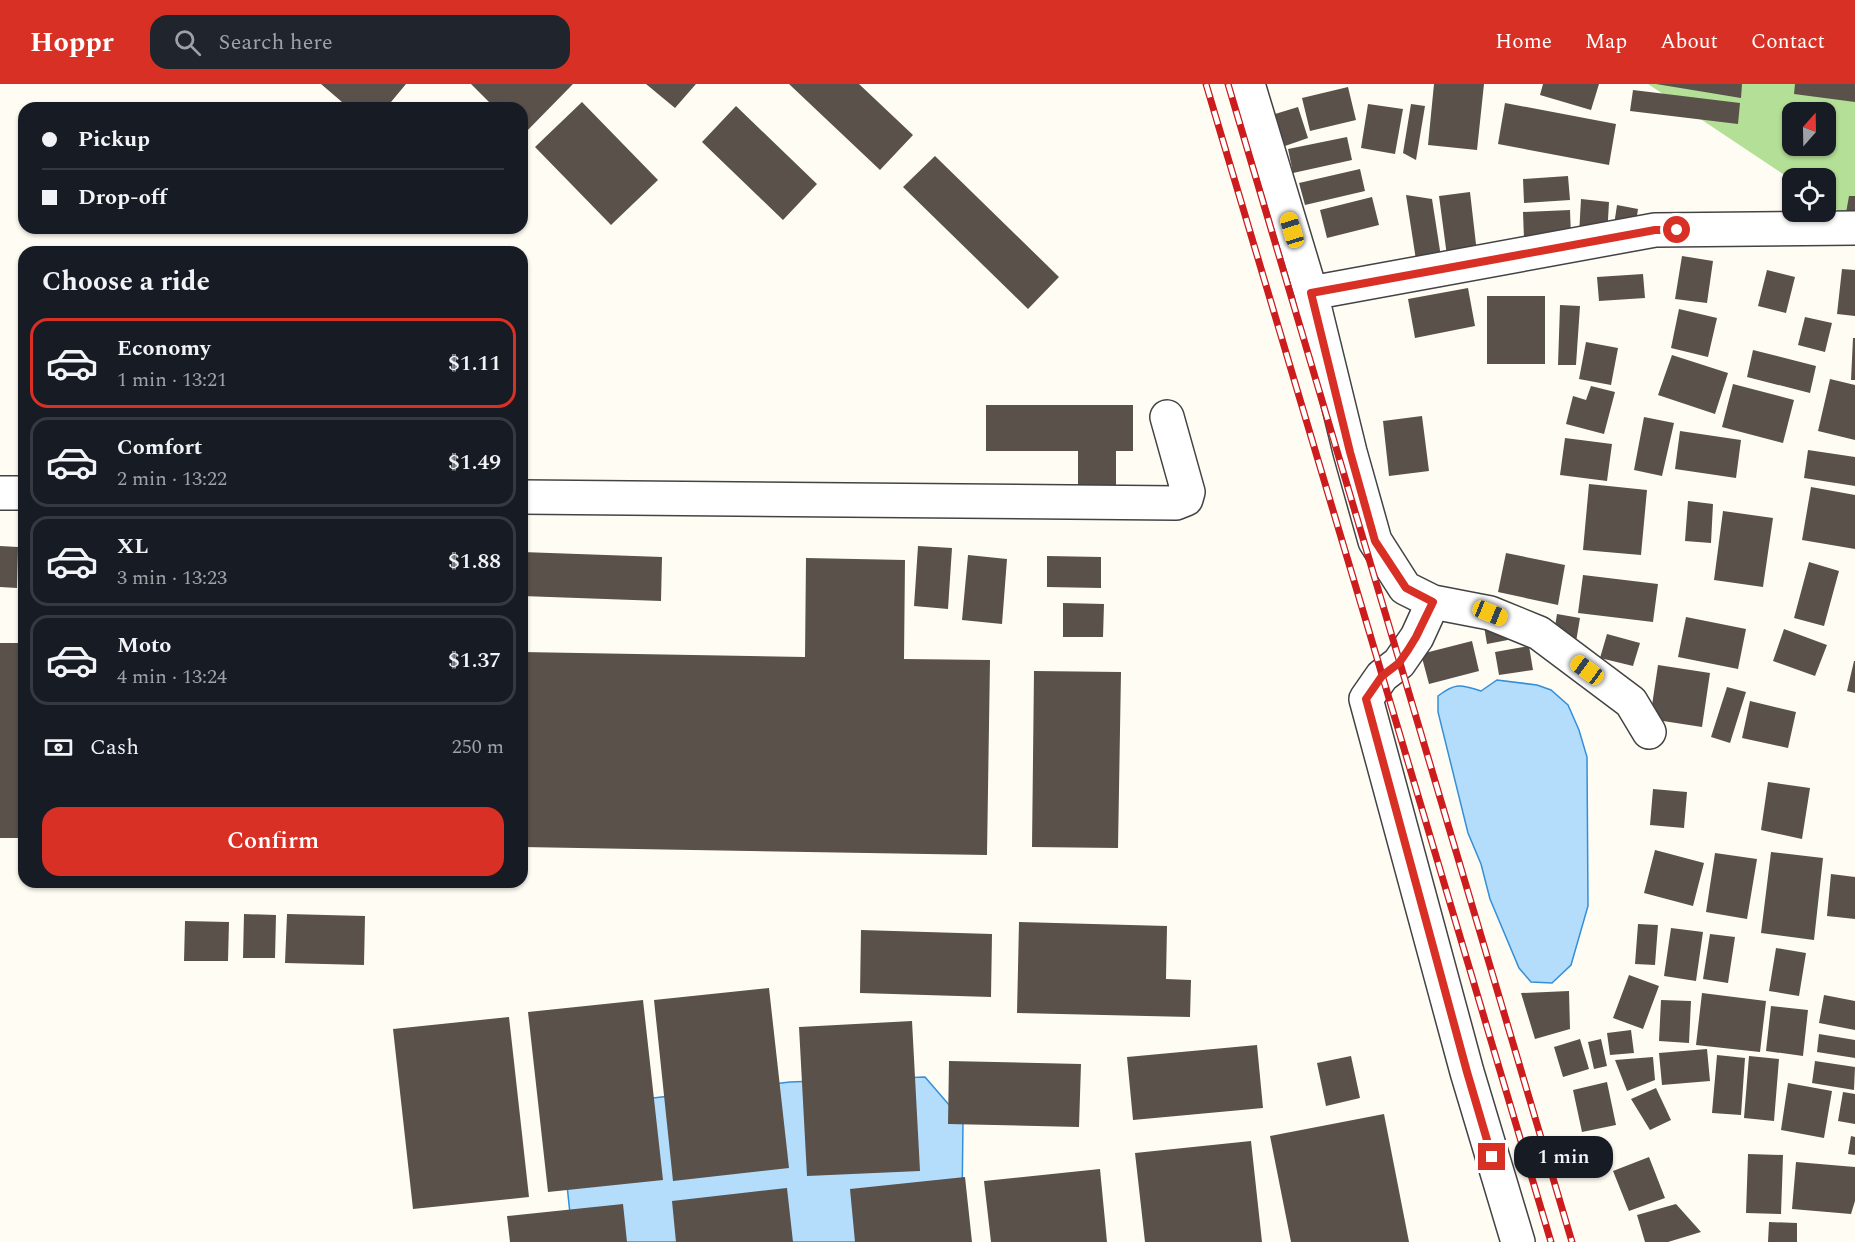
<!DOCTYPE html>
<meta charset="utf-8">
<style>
:root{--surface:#171b24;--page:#20242c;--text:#f1f3f6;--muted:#9ea1a6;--line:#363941;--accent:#d93025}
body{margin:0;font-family:Spectral,serif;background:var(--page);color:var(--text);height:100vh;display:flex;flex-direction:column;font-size:22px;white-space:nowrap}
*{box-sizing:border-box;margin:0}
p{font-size:20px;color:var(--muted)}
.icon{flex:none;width:33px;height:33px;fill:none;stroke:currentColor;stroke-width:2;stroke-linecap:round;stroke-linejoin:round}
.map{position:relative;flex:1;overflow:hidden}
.details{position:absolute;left:18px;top:162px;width:510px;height:642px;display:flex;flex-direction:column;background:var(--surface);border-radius:18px;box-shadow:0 2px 4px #0004}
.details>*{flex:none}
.hud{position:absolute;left:18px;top:18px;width:510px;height:132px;border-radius:18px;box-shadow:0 2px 4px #0004;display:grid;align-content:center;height:132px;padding:0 24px;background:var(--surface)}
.needle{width:39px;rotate:20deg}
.controls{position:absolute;left:1782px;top:18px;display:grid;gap:12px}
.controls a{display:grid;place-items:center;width:54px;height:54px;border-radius:12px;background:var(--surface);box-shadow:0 2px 4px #0004;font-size:30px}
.end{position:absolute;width:27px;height:27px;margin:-14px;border:8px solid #d93025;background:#fff;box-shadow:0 0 0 3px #fff}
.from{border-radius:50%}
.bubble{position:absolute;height:42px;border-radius:18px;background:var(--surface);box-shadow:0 2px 4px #0004;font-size:20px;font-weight:600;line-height:42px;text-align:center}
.car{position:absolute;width:18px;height:36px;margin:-18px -9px;border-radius:8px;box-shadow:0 0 4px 2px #0007;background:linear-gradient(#f5c518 24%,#345 0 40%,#f5c518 0 76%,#345 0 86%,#f5c518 0)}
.hud b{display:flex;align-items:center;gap:21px;height:57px;font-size:22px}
.hud b+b{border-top:2px solid var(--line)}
.hud i{width:15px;height:15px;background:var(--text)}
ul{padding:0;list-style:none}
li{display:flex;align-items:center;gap:18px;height:90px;margin:0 12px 9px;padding:0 12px;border:3px solid var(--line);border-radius:18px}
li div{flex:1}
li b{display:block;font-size:22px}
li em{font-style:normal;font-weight:600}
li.current{border-color:var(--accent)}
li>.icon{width:54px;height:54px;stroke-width:1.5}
h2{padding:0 24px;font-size:27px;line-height:72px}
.pay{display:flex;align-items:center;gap:15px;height:66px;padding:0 24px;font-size:22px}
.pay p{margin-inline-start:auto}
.action{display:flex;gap:12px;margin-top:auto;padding:12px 24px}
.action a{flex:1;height:69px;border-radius:18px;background:var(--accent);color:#fff;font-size:24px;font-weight:600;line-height:69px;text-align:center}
header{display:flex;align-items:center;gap:36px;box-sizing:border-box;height:84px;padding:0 30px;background:var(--accent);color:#fff}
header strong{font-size:28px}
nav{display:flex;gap:33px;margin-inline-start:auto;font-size:21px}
.search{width:420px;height:54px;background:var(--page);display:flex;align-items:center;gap:15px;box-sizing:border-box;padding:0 21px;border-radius:18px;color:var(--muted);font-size:22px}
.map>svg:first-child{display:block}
.forest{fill:#b4df96;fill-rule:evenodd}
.water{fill:#b3ddfb;stroke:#348fd8;stroke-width:1.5}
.building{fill:#5a514b}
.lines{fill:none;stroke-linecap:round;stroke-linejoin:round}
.minor-casing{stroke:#434343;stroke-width:36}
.minor{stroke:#fff;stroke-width:33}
.rail-casing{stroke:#cc1c1d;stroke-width:7}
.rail{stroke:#fff;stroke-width:4.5;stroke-dasharray:14;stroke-linecap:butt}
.route{stroke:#d93025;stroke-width:8}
</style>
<header>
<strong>Hoppr</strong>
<div class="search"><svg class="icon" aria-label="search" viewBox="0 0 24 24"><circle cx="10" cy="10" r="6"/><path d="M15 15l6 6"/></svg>Search here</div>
<nav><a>Home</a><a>Map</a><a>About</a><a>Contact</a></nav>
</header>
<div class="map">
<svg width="1855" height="1158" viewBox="0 0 1855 1158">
<rect width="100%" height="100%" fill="#fffdf3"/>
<path class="forest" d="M 1648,0 L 1855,0 L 1855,138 L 1826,118 L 1826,94 L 1792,94 L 1792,96 ZM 1792,28 L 1826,28 L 1826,62 L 1792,62 Z"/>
<path class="water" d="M 1497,596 L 1537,601 L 1551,606 L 1568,621 L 1579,646 L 1587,673 L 1588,822 L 1571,881 L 1552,899 L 1531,898 L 1519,884 L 1490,815 L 1481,780 L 1468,749 L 1438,628 L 1438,612 C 1455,599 1460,600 1481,607 Z
M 925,993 L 963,1037 L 962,1124 L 954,1158 L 573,1158 L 567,1101 L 602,1020 L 790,998 Z"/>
<path class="building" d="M 321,0 L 406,0 L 386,24 L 349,24 Z
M 471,0 L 573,0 L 522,52 L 522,24 L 495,24 Z
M 646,0 L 696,0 L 675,24 Z
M 789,0 L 859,0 L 913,51 L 880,86 Z
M 1434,0 L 1484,0 L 1477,66 L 1428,61 Z
M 1543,0 L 1599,0 L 1591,26 L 1540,11 Z
M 1656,0 L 1742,0 L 1741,14 Z
M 1795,0 L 1855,0 L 1855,18 L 1794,10 Z
M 1348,3 L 1356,36 L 1310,47 L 1302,14 Z
M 1633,6 L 1740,19 L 1738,40 L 1630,27 Z
M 582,18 L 658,96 L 611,141 L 535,63 Z
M 1505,19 L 1616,40 L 1609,81 L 1498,60 Z
M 1368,20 L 1403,25 L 1395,70 L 1361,64 Z
M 1411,20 L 1425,22 L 1416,76 L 1403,69 Z
M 736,22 L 817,100 L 783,136 L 702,58 Z
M 1298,23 L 1308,54 L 1285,62 L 1275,30 Z
M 1347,53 L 1352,76 L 1293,89 L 1288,65 Z
M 935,72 L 1059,193 L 1028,225 L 903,103 Z
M 1360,85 L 1365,107 L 1305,121 L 1299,99 Z
M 1568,92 L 1570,116 L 1524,119 L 1523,95 Z
M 1470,108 L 1477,169 L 1447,172 L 1439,112 Z
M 1406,111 L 1432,115 L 1441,173 L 1416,176 Z
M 1849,112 L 1855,112 L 1855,130 L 1846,129 Z
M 1372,113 L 1379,141 L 1327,154 L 1320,126 Z
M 1581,115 L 1609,118 L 1607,153 L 1579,151 Z
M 1617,121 L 1638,125 L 1635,146 L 1613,148 Z
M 1570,126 L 1571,153 L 1524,155 L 1523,128 Z
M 1682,172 L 1713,177 L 1707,219 L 1675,215 Z
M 1842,185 L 1855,186 L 1855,232 L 1837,230 Z
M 1767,186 L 1795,193 L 1786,229 L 1758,222 Z
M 1643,190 L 1645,214 L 1599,217 L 1597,193 Z
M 1468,204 L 1475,242 L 1415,254 L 1408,215 Z
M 1487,212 L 1545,212 L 1545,280 L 1487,280 Z
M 1560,221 L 1580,222 L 1576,281 L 1558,281 Z
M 1679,225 L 1717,234 L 1708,273 L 1671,264 Z
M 1805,233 L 1832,239 L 1825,268 L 1798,261 Z
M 1853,254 L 1855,254 L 1855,296 L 1851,296 Z
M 1586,258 L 1618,264 L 1611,301 L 1579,295 Z
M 1753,266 L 1816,282 L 1810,309 L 1747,293 Z
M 1672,271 L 1728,289 L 1715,330 L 1658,311 Z
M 1830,295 L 1855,301 L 1855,356 L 1818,347 Z
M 1733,300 L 1794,316 L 1783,359 L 1722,343 Z
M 1591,302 L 1615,308 L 1604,350 L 1566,340 L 1573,312 L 1586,316 Z
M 986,321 L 1133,321 L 1133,367 L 1116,367 L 1116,401 L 1078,401 L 1078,367 L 986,367 Z
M 1422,332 L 1429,387 L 1389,392 L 1383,337 Z
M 1644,333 L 1674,339 L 1662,392 L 1634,386 Z
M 1680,347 L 1741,356 L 1736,394 L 1675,385 Z
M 1565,354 L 1612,360 L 1607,397 L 1560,391 Z
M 1808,366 L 1855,373 L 1855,402 L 1804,394 Z
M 1589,400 L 1647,406 L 1641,471 L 1583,466 Z
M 1811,403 L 1855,411 L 1855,465 L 1802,456 Z
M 1688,417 L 1713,420 L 1711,459 L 1685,457 Z
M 1723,427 L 1773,434 L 1763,503 L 1714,496 Z
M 0,462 L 18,463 L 17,504 L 0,503 Z
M 918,462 L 952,464 L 948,525 L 914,522 Z
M 522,468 L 662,473 L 661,517 L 522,512 Z
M 1506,469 L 1565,481 L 1558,521 L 1498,508 Z
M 968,471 L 1007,475 L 1002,540 L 962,536 Z
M 1047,472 L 1101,473 L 1101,504 L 1047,503 Z
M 806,474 L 905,476 L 904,575 L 990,576 L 987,771 L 522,763 L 522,568 L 805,573 Z
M 1809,478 L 1839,487 L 1824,542 L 1794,534 Z
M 1583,491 L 1658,500 L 1653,538 L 1578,529 Z
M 1063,519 L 1104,520 L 1103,553 L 1063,553 Z
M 1557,530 L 1580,534 L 1576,558 L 1553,555 Z
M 1686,533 L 1746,545 L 1738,585 L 1678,573 Z
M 1484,542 L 1513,555 L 1487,560 Z
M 1784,545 L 1827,561 L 1815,592 L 1773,577 Z
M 1607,550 L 1640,559 L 1633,582 L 1600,574 Z
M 1472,557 L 1479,587 L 1429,600 L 1421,570 Z
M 0,559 L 24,559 L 24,754 L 0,754 Z
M 1529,562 L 1533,586 L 1499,591 L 1495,568 Z
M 1854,577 L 1855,577 L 1855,609 L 1847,607 Z
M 1658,581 L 1710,589 L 1702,643 L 1650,635 Z
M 1034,587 L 1121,588 L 1118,764 L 1032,763 Z
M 1727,603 L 1746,608 L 1730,659 L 1711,653 Z
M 1750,617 L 1796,628 L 1788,664 L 1742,654 Z
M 1768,698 L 1810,704 L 1802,755 L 1761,746 Z
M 1653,705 L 1687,708 L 1684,744 L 1650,741 Z
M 1655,766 L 1704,779 L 1693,822 L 1644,809 Z
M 1771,768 L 1823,774 L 1814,856 L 1761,849 Z
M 1715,769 L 1757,775 L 1747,835 L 1706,828 Z
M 1831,790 L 1855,793 L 1855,835 L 1827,832 Z
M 244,830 L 276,831 L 275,874 L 243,874 Z
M 287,830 L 365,832 L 364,881 L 285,879 Z
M 185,837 L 229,838 L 228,877 L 184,877 Z
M 1019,838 L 1167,842 L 1166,895 L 1191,896 L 1190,933 L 1017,929 Z
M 1638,840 L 1658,841 L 1655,881 L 1635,880 Z
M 1671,844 L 1703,848 L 1696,897 L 1664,892 Z
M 861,846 L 992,850 L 991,913 L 860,909 Z
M 1710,850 L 1735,853 L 1728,899 L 1703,895 Z
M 1776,864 L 1806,869 L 1799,912 L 1769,907 Z
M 1629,891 L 1659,902 L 1643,945 L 1613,934 Z
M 769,904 L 789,1084 L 673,1097 L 654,916 Z
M 1569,907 L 1570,945 L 1535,955 L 1521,909 Z
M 1702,909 L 1766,917 L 1760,968 L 1696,961 Z
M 1824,911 L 1855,917 L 1855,946 L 1819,939 Z
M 643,916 L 663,1096 L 548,1108 L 528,928 Z
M 1661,916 L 1691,917 L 1689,959 L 1659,957 Z
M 1771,922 L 1808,926 L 1803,972 L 1766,967 Z
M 509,933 L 529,1113 L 413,1125 L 393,945 Z
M 912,937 L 920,1087 L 807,1092 L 799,943 Z
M 1631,946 L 1634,969 L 1610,971 L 1607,949 Z
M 1819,950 L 1855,956 L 1855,974 L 1817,968 Z
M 1580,955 L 1589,985 L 1563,993 L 1554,963 Z
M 1601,955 L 1607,982 L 1594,985 L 1588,958 Z
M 1257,961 L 1263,1024 L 1133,1036 L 1127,973 Z
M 1707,965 L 1710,997 L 1662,1001 L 1659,969 Z
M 1717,971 L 1745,974 L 1741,1031 L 1712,1029 Z
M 1351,972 L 1360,1014 L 1326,1022 L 1317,979 Z
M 1749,972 L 1779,975 L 1774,1037 L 1744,1034 Z
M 1653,973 L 1655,996 L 1627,1007 L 1615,976 Z
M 949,977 L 1081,980 L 1079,1043 L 948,1040 Z
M 1815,977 L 1855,983 L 1854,1006 L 1812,999 Z
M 1607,998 L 1616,1041 L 1582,1048 L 1573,1006 Z
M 1788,999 L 1832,1007 L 1824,1054 L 1781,1046 Z
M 1656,1004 L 1671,1036 L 1650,1046 L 1631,1015 Z
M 1843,1008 L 1855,1010 L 1855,1040 L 1838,1037 Z
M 1384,1030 L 1409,1158 L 1291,1158 L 1270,1052 Z
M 1851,1052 L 1855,1053 L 1855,1071 L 1848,1070 Z
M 1251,1057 L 1262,1158 L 1145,1158 L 1135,1069 Z
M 1748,1070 L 1783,1071 L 1781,1130 L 1746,1129 Z
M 1649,1073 L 1665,1114 L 1629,1127 L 1613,1087 Z
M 1796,1078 L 1855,1083 L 1855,1117 L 1851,1130 L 1792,1125 Z
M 1100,1085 L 1107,1158 L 991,1158 L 984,1097 Z
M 965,1093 L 972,1158 L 855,1158 L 850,1105 Z
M 787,1104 L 793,1158 L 676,1158 L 672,1117 Z
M 623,1120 L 627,1158 L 510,1158 L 507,1132 Z
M 1676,1120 L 1701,1148 L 1668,1158 L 1645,1158 L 1637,1131 Z
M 1769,1138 L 1797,1139 L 1797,1158 L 1768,1158 Z"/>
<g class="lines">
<defs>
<path id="minor" d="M 1248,0 L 1311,209 L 1350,368 L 1375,457 L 1405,504 L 1433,518 L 1490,529 L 1539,549 L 1631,618 L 1649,648
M 1311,209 L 1655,146 L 1855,144
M 0,409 L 24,409
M 522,413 L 1176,419 L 1186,415 L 1188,408 L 1167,333
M 1433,518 L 1417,553 L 1399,579 L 1382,592 L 1366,615 L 1467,988 L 1518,1158"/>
</defs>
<use href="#minor" class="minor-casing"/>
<use href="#minor" class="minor"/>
<defs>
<path id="rail" d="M 1206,0 L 1551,1158
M 1228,0 L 1572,1158"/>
</defs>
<use href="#rail" class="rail-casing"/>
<use href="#rail" class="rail"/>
</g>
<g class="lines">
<path class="route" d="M 1492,1073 L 1467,988 L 1366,615 L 1382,592 L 1399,579 L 1408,566 L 1416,553 L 1433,518 L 1406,504 L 1375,457 L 1350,368 L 1311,209 L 1655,146 L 1677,146"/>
</g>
</svg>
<div class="controls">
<a><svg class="needle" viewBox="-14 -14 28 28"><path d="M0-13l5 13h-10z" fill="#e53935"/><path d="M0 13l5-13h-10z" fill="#9ea1a6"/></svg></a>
<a><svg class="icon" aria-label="locate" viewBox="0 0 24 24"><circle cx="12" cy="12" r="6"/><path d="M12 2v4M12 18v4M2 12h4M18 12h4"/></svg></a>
</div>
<i class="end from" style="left:1677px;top:146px"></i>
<i class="end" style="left:1492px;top:1073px"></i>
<div class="bubble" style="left:1514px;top:1052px;width:99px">1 min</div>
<i class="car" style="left:1292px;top:146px;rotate:343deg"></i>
<i class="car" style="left:1490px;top:529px;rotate:112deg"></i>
<i class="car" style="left:1587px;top:586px;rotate:306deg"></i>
<div class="hud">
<b><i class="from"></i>Pickup</b>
<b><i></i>Drop-off</b>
</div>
<section class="details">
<h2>Choose a ride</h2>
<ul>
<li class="current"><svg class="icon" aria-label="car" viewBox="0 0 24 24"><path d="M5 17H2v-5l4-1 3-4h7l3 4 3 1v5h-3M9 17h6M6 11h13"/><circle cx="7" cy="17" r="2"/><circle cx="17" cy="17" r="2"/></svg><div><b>Economy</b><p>1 min · 13:21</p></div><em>$1.11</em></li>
<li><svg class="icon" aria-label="car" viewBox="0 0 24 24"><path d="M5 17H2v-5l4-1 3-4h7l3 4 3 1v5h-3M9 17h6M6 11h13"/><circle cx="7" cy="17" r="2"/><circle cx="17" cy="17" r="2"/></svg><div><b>Comfort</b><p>2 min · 13:22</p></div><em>$1.49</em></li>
<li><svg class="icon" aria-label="car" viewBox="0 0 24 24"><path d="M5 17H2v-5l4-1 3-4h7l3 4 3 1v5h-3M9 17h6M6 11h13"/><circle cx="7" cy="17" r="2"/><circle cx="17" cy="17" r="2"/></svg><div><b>XL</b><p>3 min · 13:23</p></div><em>$1.88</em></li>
<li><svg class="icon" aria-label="car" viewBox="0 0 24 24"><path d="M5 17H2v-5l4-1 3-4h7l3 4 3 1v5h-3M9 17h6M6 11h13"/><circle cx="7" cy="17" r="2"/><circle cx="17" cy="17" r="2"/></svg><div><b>Moto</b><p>4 min · 13:24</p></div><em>$1.37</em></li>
</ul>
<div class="pay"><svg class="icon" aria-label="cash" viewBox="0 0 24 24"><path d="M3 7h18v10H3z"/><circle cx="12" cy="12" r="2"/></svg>Cash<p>250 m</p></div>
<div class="action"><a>Confirm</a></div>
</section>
</div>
